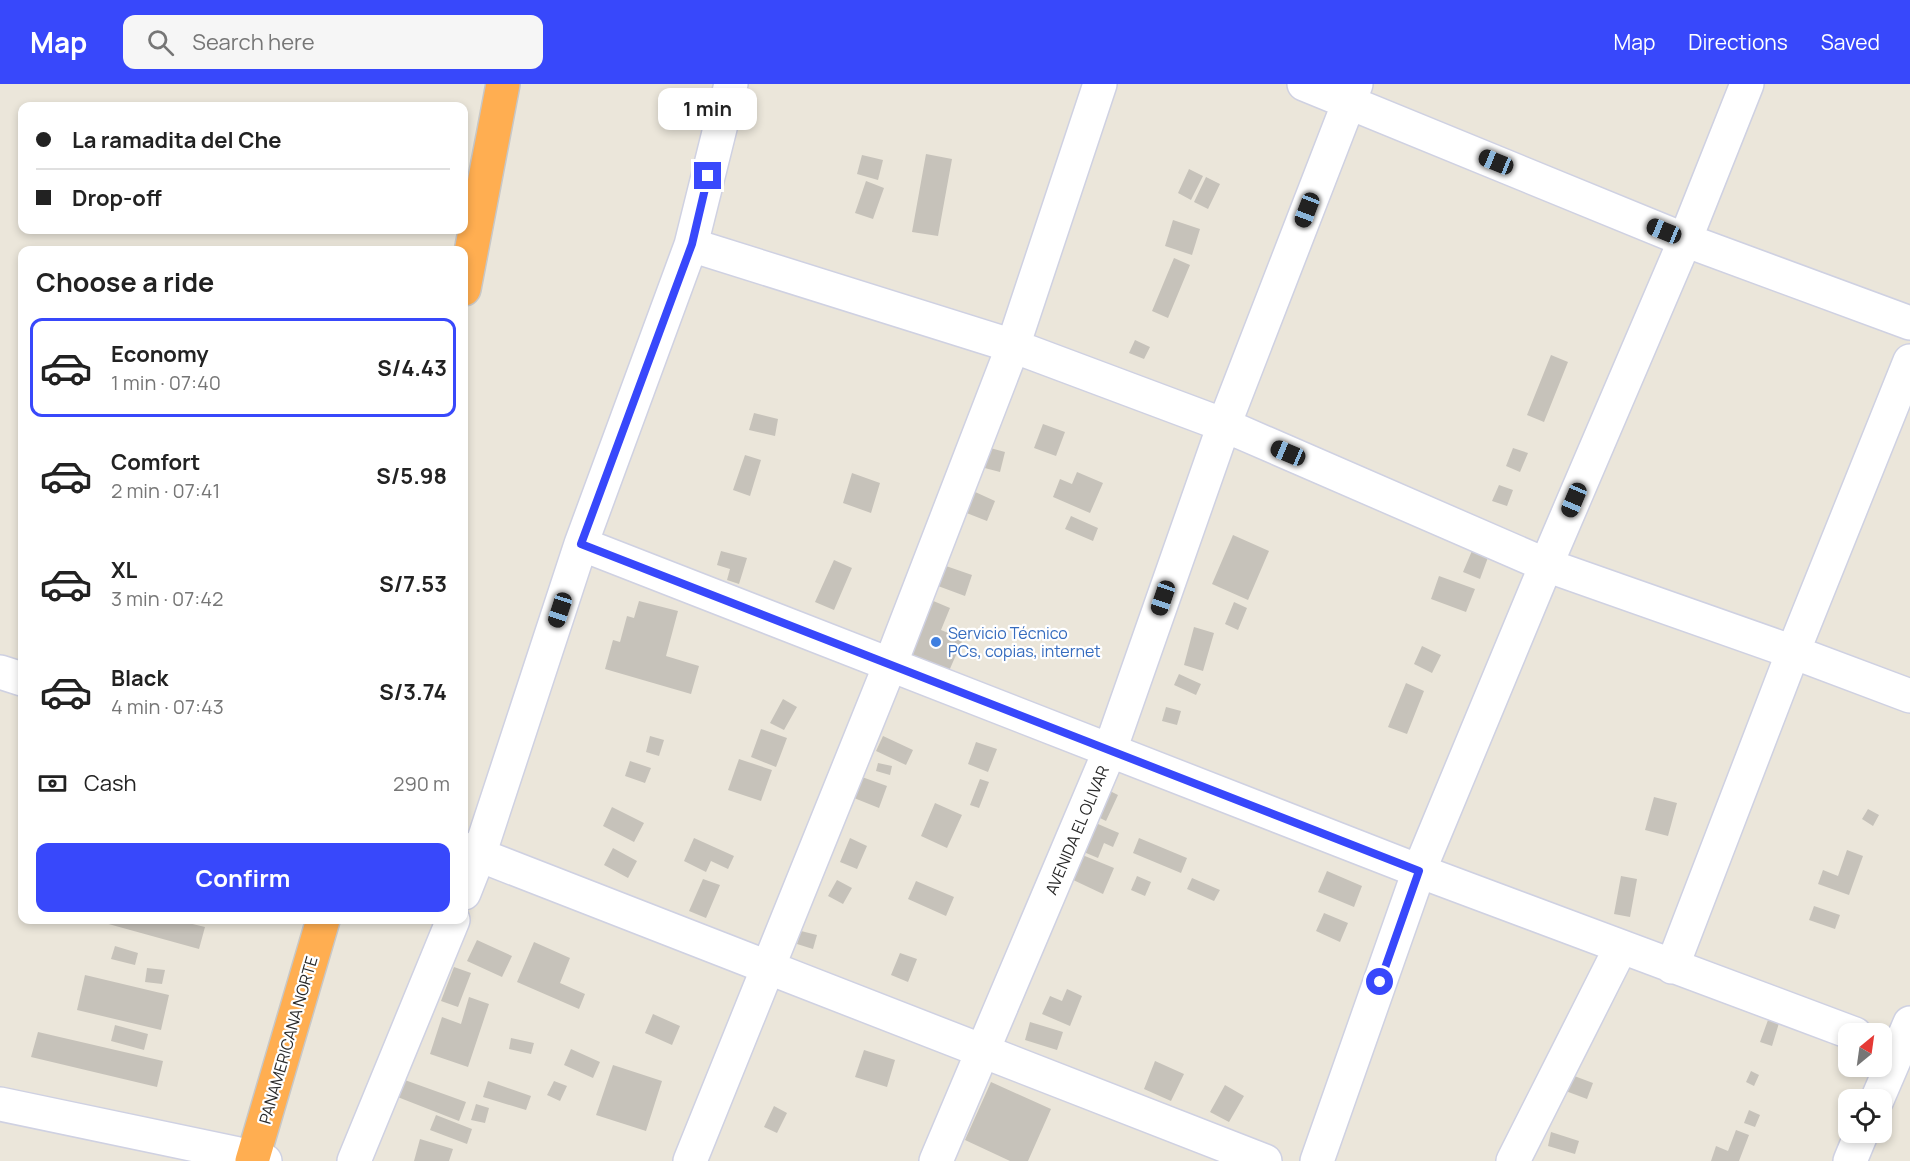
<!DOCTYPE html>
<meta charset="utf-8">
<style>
:root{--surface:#fff;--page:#f6f6f6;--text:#222;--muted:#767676;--line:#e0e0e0;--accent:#3848fb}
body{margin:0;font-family:Manrope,sans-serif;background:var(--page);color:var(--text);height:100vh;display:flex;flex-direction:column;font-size:22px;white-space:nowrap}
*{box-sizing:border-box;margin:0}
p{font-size:20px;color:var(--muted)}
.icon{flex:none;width:33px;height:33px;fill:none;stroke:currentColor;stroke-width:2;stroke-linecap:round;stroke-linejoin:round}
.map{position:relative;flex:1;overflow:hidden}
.side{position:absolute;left:18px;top:162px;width:450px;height:678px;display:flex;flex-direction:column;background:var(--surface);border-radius:12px;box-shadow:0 3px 9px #0003}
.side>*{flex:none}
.guide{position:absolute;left:18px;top:18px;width:450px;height:132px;border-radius:12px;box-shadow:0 3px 9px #0003;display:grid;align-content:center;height:132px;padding:0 18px;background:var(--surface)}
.needle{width:39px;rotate:29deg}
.fabs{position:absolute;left:1838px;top:939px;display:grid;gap:12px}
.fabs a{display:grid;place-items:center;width:54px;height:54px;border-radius:12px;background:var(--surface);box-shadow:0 3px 9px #0003;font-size:30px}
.end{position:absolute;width:27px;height:27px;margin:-14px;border:8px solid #3848fb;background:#fff;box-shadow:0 0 0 3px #fff}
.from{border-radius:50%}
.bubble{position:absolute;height:42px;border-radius:12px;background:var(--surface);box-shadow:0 3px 9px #0003;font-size:20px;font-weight:700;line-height:42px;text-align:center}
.car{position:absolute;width:18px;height:36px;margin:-18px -9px;border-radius:8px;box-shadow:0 0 4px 2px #0007;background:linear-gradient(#222 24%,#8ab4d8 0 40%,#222 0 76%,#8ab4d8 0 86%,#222 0)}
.guide b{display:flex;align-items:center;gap:21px;height:57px;font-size:22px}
.guide b+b{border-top:2px solid var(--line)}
.guide i{width:15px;height:15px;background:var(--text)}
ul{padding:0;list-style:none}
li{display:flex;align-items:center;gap:18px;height:99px;margin:0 12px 9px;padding:0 6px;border:3px solid transparent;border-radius:12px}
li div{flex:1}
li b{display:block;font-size:22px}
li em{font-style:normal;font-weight:700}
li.selected{border-color:var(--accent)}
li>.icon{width:54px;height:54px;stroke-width:1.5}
h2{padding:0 18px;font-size:27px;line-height:72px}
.pay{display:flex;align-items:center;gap:15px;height:66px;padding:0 18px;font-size:22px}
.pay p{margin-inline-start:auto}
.cta{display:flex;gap:12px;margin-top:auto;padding:12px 18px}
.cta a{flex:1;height:69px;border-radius:12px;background:var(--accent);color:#fff;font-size:24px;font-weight:700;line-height:69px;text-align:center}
header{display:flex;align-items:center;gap:36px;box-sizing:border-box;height:84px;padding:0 30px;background:var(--accent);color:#fff}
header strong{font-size:28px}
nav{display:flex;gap:33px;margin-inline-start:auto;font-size:21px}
.search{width:420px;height:54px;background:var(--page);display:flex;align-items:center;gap:15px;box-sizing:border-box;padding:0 21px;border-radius:12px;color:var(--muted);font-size:22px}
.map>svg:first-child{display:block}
.building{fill:#c6c2ba}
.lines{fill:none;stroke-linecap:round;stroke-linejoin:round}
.minor-casing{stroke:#cfd1e2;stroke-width:36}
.highway-casing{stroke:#c7c7c7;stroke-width:36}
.minor{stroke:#fff;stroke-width:33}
.highway{stroke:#ffae51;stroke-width:33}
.route{stroke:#3848fb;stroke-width:8}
.shop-dot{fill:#3f7fe0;stroke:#fff;stroke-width:2}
.labels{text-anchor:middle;stroke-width:4.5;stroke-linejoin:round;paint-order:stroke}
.shop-label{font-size:16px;fill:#366cbe;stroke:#fff;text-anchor:start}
.street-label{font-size:16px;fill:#292929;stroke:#fff}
</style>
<header>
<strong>Map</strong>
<div class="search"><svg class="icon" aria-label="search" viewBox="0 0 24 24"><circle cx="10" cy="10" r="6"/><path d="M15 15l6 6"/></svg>Search here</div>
<nav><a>Map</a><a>Directions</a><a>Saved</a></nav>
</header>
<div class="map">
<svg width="1910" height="1077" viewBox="0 0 1910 1077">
<rect width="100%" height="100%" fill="#ebe6da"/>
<path class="building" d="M 926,70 L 952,75 L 938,152 L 912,148 Z
M 862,71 L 883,76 L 878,96 L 857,90 Z
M 1189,85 L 1203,92 L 1191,116 L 1178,109 Z
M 1206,93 L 1220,100 L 1208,125 L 1194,118 Z
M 866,97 L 884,104 L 873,135 L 855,129 Z
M 1173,136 L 1200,145 L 1192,171 L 1165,162 Z
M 1174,174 L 1190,181 L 1168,234 L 1152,227 Z
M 1135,256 L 1150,263 L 1144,275 L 1129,269 Z
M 1551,271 L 1568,278 L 1544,338 L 1527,331 Z
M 754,329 L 778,335 L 775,352 L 749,346 Z
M 1043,340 L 1065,348 L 1056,372 L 1034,364 Z
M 983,362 L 1005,368 L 1000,388 L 977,382 Z
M 1513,364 L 1528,369 L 1520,388 L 1506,382 Z
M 745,371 L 761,376 L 750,412 L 733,406 Z
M 1077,388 L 1103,399 L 1090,429 L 1053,413 L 1060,395 L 1072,400 Z
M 852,389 L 880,399 L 871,429 L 843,419 Z
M 1499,401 L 1513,406 L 1507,422 L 1492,417 Z
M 973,407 L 995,417 L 987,437 L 964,428 Z
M 1071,432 L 1098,444 L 1093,457 L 1065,445 Z
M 1233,451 L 1269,467 L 1248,516 L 1212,500 Z
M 1474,462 L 1490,468 L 1480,495 L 1463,488 Z
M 721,467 L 747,474 L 739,500 L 727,496 L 730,485 L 717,481 Z
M 834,476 L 852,484 L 834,526 L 815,518 Z
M 946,482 L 972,491 L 965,512 L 938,502 Z
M 1439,492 L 1475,505 L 1466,528 L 1431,515 Z
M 931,516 L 950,524 L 941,546 L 963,555 L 949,587 L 909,571 Z
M 639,517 L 678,527 L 666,572 L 699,582 L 691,610 L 605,585 L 613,556 L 620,558 L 627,532 L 634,534 Z
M 1234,518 L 1247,524 L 1238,546 L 1225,540 Z
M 1194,543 L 1214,549 L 1203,587 L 1184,581 Z
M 1422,562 L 1441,571 L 1432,589 L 1414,580 Z
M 1179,590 L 1201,600 L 1196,611 L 1174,601 Z
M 1406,599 L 1424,607 L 1407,650 L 1388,643 Z
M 783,615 L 797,623 L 784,646 L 770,639 Z
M 1166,623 L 1181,627 L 1177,641 L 1162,637 Z
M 761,645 L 787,654 L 776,683 L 751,673 Z
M 650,652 L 664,656 L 659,672 L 646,668 Z
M 883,652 L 913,666 L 906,681 L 876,667 Z
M 976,658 L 997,665 L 988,688 L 968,680 Z
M 739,675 L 772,686 L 761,717 L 728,706 Z
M 630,677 L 651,684 L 645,699 L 625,692 Z
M 878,679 L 892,682 L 890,691 L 876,687 Z
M 862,693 L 887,702 L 879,724 L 854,714 Z
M 980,695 L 989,698 L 979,724 L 970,721 Z
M 1104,704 L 1118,711 L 1106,737 L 1092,730 Z
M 1654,713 L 1677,719 L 1668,752 L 1645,746 Z
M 935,719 L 962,731 L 947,764 L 921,752 Z
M 612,723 L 644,739 L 634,758 L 603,742 Z
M 1868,725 L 1879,731 L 1873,742 L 1862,735 Z
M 1091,737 L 1119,749 L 1113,763 L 1104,759 L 1098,774 L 1079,766 Z
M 694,754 L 734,772 L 728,785 L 711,777 L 706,788 L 684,777 Z
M 850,754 L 867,762 L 857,785 L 840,778 Z
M 1139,754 L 1187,774 L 1181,789 L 1133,769 Z
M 613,764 L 637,777 L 628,794 L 604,781 Z
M 1847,766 L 1863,772 L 1849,811 L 1818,800 L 1823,786 L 1838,792 Z
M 1080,770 L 1114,784 L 1103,810 L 1069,794 Z
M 1327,787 L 1362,802 L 1354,823 L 1318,808 Z
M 1137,792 L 1151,798 L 1145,812 L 1131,806 Z
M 1621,792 L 1637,795 L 1630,833 L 1614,830 Z
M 1192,794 L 1220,806 L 1214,817 L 1187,805 Z
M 703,795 L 720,801 L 706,834 L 689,827 Z
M 837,796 L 852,804 L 843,820 L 828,812 Z
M 916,797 L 954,813 L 946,832 L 908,815 Z
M 1814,822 L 1840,831 L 1835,845 L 1809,836 Z
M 1324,829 L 1348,839 L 1340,858 L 1316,847 Z
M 94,836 L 176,836 L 205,843 L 199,865 Z
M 801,847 L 817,851 L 813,865 L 797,860 Z
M 477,856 L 512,872 L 502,893 L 467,877 Z
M 534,858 L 570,874 L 560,899 L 585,910 L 579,925 L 517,898 Z
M 115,862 L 138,869 L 135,881 L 111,875 Z
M 900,869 L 917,875 L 908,898 L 891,891 Z
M 454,883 L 471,889 L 458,923 L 441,917 Z
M 147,884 L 165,886 L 162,900 L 145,898 Z
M 85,891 L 169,911 L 161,946 L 77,926 Z
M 1067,905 L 1082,912 L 1070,942 L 1042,930 L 1050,912 L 1062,917 Z
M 469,913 L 489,920 L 468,983 L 430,970 L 442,933 L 461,940 Z
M 653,930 L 680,942 L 672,961 L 645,949 Z
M 1768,936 L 1779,939 L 1772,962 L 1760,958 Z
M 1030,938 L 1063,948 L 1057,966 L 1025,956 Z
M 115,941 L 148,950 L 144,966 L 111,957 Z
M 38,948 L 163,977 L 157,1003 L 31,973 Z
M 511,954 L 534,959 L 531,970 L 509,965 Z
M 571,965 L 600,978 L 593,994 L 564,981 Z
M 864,966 L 895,976 L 887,1003 L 855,993 Z
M 1155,977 L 1184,990 L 1171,1017 L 1144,1005 Z
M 613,981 L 662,997 L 646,1047 L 596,1031 Z
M 1751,987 L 1759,991 L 1754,1002 L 1746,998 Z
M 1569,990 L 1593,999 L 1587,1015 L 1563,1006 Z
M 402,995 L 466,1018 L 459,1037 L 395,1012 Z
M 488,997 L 531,1012 L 526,1026 L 483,1013 Z
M 554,997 L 567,1002 L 560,1017 L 547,1011 Z
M 991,998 L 1051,1025 L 1028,1077 L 1010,1077 L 965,1056 Z
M 1225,1001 L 1244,1012 L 1229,1038 L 1210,1028 Z
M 476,1020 L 489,1024 L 485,1039 L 471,1036 Z
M 774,1022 L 787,1029 L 777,1049 L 764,1043 Z
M 1749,1026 L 1760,1031 L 1755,1043 L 1744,1039 Z
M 436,1031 L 472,1045 L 467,1060 L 430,1046 Z
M 1736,1046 L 1749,1051 L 1739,1077 L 1711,1077 L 1716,1062 L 1728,1067 Z
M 1551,1048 L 1579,1057 L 1575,1070 L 1548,1062 Z
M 420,1055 L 453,1065 L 449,1077 L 414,1077 Z"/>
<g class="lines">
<defs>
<path id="minor" d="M 1304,0 L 1685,156 L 1910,239
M 691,161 L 1013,262 L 1224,341 L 1546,481 L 1793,568 L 1910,612
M 581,460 L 1419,787 L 1855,950
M 0,588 L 22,595
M 464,765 L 1265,1077
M 464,809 L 479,771 L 581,460 L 691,161 L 731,0
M 1672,883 L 1793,568 L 1910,277
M 1877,1016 L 1910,939
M 0,1020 L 253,1073 L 265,1077
M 354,1077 L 453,836
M 690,1077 L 890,581 L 1013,262 L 1100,0
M 936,1077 L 1110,666 L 1224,341 L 1356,0
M 1317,1077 L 1419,787 L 1546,481 L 1685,156 L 1747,0
M 1513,1077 L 1621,863
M 1850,1077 L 1862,1048"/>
<path id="highway" d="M 464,205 L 503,0
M 252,1077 L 323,836"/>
</defs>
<use href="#minor" class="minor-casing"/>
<use href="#highway" class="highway-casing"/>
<use href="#minor" class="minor"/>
<use href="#highway" class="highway"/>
</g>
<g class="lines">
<path class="route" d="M 708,92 L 692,160 L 581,460 L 1419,787 L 1380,898"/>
</g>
<circle class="shop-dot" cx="936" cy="558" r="6"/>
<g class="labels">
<g class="shop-label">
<text x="948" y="555">Servicio Técnico<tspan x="948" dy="18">PCs, copias, internet</tspan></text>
</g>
<g class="street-label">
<text transform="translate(1077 746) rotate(-67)" y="6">AVENIDA EL OLIVAR</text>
<text transform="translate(288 956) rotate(-74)" y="6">PANAMERICANA NORTE</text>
</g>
</g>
</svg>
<div class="fabs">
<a><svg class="needle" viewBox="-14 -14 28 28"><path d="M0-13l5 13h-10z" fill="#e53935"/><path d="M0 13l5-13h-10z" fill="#767676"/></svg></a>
<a><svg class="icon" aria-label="locate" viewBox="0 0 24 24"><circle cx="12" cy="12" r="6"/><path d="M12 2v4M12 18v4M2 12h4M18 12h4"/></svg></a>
</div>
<i class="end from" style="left:1380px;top:898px"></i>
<i class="end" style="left:708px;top:92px"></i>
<div class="bubble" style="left:658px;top:4px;width:99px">1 min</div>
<i class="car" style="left:1496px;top:78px;rotate:292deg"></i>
<i class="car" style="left:1307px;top:126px;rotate:201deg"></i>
<i class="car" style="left:1664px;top:147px;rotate:292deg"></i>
<i class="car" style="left:1288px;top:369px;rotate:293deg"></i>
<i class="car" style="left:1574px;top:416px;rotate:203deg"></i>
<i class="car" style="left:1163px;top:514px;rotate:199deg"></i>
<i class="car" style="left:560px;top:526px;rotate:198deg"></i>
<div class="guide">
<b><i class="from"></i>La ramadita del Che</b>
<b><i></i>Drop-off</b>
</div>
<section class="side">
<h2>Choose a ride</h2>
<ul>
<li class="selected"><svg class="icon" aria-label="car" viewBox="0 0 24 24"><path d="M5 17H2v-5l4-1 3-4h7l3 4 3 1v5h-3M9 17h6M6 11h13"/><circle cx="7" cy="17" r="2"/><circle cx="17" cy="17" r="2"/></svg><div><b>Economy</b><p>1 min · 07:40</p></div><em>S/4.43</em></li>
<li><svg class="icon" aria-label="car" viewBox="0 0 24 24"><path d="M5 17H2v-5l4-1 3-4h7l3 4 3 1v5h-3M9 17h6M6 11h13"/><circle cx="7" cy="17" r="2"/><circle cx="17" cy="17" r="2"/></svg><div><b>Comfort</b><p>2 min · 07:41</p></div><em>S/5.98</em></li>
<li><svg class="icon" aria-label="car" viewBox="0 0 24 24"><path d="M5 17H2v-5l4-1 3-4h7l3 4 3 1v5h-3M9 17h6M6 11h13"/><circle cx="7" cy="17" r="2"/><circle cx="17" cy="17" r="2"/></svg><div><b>XL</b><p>3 min · 07:42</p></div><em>S/7.53</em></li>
<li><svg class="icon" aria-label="car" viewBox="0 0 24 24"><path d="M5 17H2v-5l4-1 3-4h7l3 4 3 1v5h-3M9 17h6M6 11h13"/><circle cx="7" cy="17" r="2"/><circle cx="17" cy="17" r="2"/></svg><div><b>Black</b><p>4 min · 07:43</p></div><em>S/3.74</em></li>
</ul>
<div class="pay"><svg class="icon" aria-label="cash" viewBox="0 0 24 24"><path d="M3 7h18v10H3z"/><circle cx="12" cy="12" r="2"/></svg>Cash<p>290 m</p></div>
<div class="cta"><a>Confirm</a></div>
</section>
</div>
